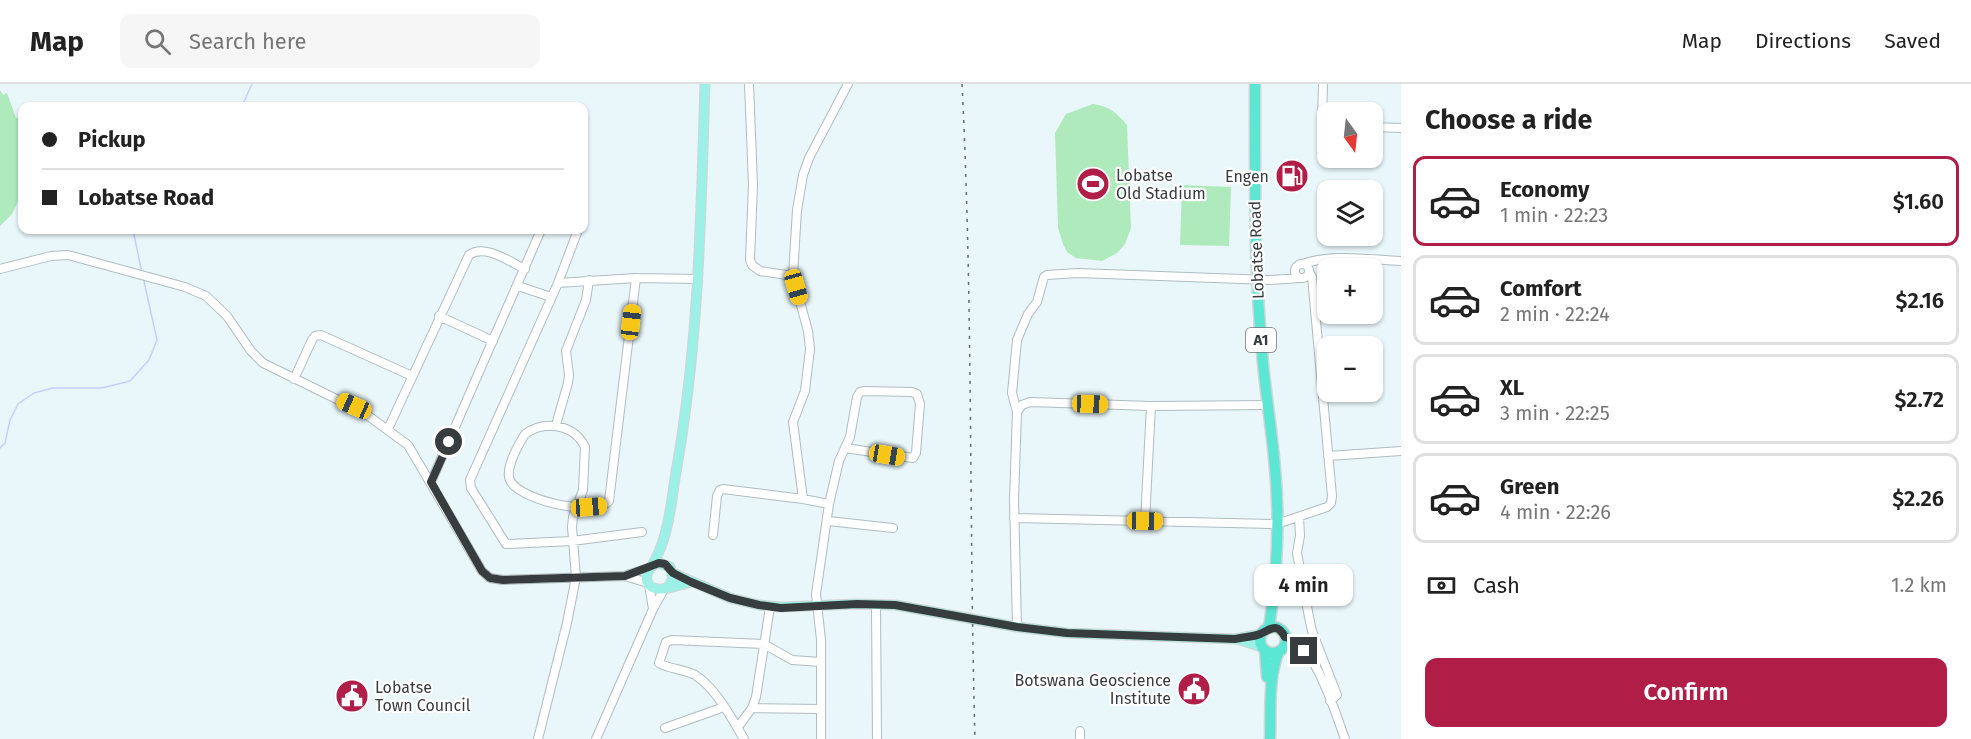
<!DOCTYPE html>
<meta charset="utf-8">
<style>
:root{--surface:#fff;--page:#f6f6f6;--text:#222;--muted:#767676;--line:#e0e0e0;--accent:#b01e48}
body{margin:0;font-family:"Fira Sans",sans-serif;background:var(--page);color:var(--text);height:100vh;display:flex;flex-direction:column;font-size:22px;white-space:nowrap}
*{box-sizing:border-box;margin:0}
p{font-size:20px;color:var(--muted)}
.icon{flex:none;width:33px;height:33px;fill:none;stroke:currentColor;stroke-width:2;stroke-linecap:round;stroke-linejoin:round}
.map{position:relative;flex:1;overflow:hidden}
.panel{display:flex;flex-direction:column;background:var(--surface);width:570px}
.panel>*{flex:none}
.hud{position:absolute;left:18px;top:18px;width:570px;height:132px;border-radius:12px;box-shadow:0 2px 4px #0004;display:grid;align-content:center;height:132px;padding:0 24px;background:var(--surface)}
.needle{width:39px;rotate:165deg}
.buttons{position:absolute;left:1317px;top:18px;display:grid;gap:12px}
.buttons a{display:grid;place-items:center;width:66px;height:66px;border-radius:12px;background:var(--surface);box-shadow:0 2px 4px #0004;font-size:30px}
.end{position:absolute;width:27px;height:27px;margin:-14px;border:8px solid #373d3e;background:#fff;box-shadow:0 0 0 3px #fff}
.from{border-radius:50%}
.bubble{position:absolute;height:42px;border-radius:12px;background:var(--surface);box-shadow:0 2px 4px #0004;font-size:20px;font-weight:600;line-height:42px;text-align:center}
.car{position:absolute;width:18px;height:36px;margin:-18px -9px;border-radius:8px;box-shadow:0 0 4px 2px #0007;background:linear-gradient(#f5c518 24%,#345 0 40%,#f5c518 0 76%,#345 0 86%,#f5c518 0)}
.hud b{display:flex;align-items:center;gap:21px;height:57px;font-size:22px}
.hud b+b{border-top:2px solid var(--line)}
.hud i{width:15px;height:15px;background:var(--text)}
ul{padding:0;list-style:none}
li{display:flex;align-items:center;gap:18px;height:90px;margin:0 12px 9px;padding:0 12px;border:3px solid var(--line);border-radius:12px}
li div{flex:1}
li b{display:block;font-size:22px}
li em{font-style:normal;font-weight:600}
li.active{border-color:var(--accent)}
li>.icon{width:54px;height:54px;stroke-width:1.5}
h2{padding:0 24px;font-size:27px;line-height:72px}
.pay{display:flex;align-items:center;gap:15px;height:66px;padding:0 24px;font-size:22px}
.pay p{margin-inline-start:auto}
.button{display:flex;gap:12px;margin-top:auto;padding:12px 24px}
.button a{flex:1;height:69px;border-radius:12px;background:var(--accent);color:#fff;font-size:24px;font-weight:600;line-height:69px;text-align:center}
header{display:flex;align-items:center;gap:36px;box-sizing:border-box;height:84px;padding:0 30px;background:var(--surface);border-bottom:2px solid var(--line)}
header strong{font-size:28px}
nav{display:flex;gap:33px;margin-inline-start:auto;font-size:21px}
.search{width:420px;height:54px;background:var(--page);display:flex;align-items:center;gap:15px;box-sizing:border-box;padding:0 21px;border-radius:12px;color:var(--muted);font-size:22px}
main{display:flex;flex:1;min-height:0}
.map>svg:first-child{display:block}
.green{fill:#afeabc}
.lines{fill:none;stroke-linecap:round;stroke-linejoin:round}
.stream{stroke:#c7cffc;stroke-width:1.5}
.minor-casing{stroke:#afbcc0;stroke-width:10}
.major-casing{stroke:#d3d4d5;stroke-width:11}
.highway-casing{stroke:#d3d4d5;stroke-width:13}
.minor{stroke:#fff;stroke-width:8}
.major{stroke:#9df0e5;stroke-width:9}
.highway{stroke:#5ce6d4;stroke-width:10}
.rail{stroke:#61696b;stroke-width:1.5;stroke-dasharray:3 6;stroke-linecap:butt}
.route{stroke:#373d3e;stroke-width:8}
.labels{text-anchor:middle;stroke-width:4.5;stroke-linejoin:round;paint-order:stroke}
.shield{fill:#fff;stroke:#737778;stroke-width:1.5}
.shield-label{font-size:15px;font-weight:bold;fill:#373d3e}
.poi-label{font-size:16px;fill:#373d3e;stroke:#fff;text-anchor:start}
.street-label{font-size:16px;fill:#373d3e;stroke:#fff}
</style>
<header>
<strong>Map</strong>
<div class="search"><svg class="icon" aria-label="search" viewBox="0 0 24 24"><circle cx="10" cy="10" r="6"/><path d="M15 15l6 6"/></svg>Search here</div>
<nav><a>Map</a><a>Directions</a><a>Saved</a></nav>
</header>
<main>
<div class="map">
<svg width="1401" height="655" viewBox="0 0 1401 655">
<rect width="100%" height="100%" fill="#e9f7fa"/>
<path class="green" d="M 0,6 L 3,11 L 7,9 L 16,34 L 22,32 L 22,109 L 12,130 L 0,142 Z
M 1093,20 C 1109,22 1117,29 1127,41 L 1131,144 L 1125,160 L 1117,169 L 1102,177 L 1076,174 L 1067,168 L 1063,160 L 1058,144 L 1055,49 L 1066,30 Z
M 1182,101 L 1231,103 L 1229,162 L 1180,161 Z"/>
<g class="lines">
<path class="stream" d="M 242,22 L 252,0
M 133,146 L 142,189
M 0,364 L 5,359 L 10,336 L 18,320 L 34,309 L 53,304 L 102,304 L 130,297 L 149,276 L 157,256 L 143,193"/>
<defs>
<path id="minor" d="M 749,0 L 753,101 L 750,176 L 752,181 L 760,187 L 793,192
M 1323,0 L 1322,36 L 1328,42
M 1372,43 L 1401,44
M1295 187a7 7 0 1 1 14 0a7 7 0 1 1-14 0Z
M 1303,180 C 1332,169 1370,176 1401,177
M 0,185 L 51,172 L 68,171 L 185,203 L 206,212 L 227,232 L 251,267 L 263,279 L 363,328 L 408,361 L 482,487 L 490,494 L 503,496 L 625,492 L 648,499
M 558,199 L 578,146
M 518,202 L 551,213
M 439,232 L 493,257
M 294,295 L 312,256 L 315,252 L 321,251 L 412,292
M 1017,328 L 1012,309 L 1017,256 L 1028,230 L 1037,218 L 1044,193 L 1047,191 L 1078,189 L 1269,196 L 1300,194
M 556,341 L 568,299 L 569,291 L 566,267 L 586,216 L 589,196
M 388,345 L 469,171 C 484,159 510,178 525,185
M 1328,372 L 1401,367
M 431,398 L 541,146
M 803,415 L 793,338 L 805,307 L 810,265 L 808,247 L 793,192 L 797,126 L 803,91 L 809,74 L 848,0
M 1299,433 L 1300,452 L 1297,469 L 1309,533 L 1312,547 L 1337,611 L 1330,617
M 1014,434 L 1277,440 L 1327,423 L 1331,419 L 1332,412 L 1312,193 L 1309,188
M 828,437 L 893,444
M 1145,437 L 1151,322
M 642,448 L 572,457 L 506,460 L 471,404 L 470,396 L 558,199 L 636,194 L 697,195
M 713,451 L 717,412 L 720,406 L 723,405 L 803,415 L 829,420
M 627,491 L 649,484
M 649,501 L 653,525
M 876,520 L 877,655
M 1017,543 L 1014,416 L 1017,328 L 1022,321 L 1030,318 L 1151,322 L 1268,321
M 1285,553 C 1315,558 1335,629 1345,655
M 1283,564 L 1291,563 L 1303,566
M 752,624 L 821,625
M 738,643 L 752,624 L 756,613 L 770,523
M 665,644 L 724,623
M 538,655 L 567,539 L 576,493 L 572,443 L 573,433 L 583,406 L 585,363 C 574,340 545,336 525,350 C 519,360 507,380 509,393 C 512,415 594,434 609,417 L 636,194
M 596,655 L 653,525 L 664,505
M 744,655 C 732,635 716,604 695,591 C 683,585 669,585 659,579 L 666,558 L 672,556 L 764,560 L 792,576 L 821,578
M 821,655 L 821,556 L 816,510 L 829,420 L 839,377 L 850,353 L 857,313 L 860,308 L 865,307 L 912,308 L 917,310 L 920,320 L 916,369 L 913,374 L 845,364
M 1080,655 L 1080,647"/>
<path id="major" d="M 653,480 C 669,452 671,419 676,388 C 699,260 701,129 705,0
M 673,489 L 730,514 L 759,521 L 781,523 L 857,520 L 895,521 L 1017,543 L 1067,549 L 1235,555 L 1262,550
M 669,502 L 673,494 L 670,483 L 659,479 C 644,483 641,503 658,505 C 662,506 685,500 691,498
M 1237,555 L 1262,563"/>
<path id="highway" d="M 1255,0 C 1255,90 1254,179 1262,268 C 1265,307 1272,346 1275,385 C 1280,438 1277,492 1269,544
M1260 556a13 13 0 1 1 26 0a13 13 0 1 1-26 0Z
M 1265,567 L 1267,593
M 1270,655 C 1271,626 1268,593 1279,567"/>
</defs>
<use href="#minor" class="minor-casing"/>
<use href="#major" class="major-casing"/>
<use href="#highway" class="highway-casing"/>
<use href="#minor" class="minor"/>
<use href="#major" class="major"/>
<use href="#highway" class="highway"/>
<path class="rail" d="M 962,0 C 973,218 969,437 975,655"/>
</g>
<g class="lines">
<path class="route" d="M 449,358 L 431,398 L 482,487 L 490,494 L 503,496 L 625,492 L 659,479 L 665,480 L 673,489 L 691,498 L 730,514 L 759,521 L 781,524 L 857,520 L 895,521 L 1017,543 L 1067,549 L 1235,555 C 1243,553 1253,553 1260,550 C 1271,545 1277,538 1285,553 L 1295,556 L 1304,567"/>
</g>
<defs>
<symbol id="fuel-disc" viewBox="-11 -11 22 22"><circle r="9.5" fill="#b01e48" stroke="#fff"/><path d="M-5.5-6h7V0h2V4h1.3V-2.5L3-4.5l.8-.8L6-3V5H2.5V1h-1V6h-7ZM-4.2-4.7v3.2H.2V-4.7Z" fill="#fff"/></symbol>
<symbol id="stadium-disc" viewBox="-11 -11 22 22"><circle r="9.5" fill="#b01e48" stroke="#fff"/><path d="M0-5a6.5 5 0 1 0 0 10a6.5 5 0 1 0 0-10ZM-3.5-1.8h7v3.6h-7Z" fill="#fff"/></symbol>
<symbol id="civic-disc" viewBox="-11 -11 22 22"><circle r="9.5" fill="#b01e48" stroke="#fff"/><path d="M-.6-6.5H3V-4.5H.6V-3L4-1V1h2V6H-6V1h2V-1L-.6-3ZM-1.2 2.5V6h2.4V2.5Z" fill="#fff"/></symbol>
</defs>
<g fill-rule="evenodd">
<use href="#fuel-disc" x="1273" y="73" width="38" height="38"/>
<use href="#stadium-disc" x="1074" y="81" width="38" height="38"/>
<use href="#civic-disc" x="1175" y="586" width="38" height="38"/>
<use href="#civic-disc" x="333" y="593" width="38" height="38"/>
</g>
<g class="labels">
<rect class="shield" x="1246" y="244" width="30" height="24" rx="4.5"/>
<g class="shield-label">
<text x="1261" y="261">A1</text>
</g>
<g class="poi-label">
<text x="1116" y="97">Lobatse<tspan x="1116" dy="18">Old Stadium</tspan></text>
<text x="1269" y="98" text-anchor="end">Engen</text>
<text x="1171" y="602" text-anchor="end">Botswana Geoscience<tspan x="1171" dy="18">Institute</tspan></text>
<text x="375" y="609">Lobatse<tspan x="375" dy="18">Town Council</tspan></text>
</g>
<g class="street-label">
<text transform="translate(1256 166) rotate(-92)" y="6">Lobatse Road</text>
</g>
</g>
</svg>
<div class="buttons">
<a><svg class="needle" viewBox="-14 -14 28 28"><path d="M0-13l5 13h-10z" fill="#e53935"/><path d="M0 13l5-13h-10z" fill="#767676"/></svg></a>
<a><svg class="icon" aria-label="layers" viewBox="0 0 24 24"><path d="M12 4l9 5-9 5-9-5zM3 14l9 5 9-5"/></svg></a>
<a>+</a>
<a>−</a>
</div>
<i class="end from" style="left:449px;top:358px"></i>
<i class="end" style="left:1304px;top:567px"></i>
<div class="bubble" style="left:1254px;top:480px;width:99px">4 min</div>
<i class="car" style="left:796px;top:203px;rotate:164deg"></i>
<i class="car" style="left:631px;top:238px;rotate:7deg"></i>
<i class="car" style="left:1090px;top:320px;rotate:92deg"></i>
<i class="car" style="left:354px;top:322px;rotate:294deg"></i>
<i class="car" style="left:887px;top:371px;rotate:100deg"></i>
<i class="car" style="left:589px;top:423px;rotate:86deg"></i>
<i class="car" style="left:1145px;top:437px;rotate:91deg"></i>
<div class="hud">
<b><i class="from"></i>Pickup</b>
<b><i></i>Lobatse Road</b>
</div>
</div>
<section class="panel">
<h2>Choose a ride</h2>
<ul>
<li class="active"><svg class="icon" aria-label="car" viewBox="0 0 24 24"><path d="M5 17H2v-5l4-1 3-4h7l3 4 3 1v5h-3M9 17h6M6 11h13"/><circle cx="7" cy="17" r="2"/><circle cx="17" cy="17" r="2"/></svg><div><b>Economy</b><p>1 min · 22:23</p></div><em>$1.60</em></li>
<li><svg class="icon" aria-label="car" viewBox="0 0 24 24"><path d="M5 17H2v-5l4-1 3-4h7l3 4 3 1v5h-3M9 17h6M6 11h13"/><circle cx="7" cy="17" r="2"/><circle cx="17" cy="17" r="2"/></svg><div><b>Comfort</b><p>2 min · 22:24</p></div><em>$2.16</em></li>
<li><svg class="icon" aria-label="car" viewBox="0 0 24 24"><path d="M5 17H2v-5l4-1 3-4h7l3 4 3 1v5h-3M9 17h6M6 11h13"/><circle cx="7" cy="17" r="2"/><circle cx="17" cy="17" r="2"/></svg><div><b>XL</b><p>3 min · 22:25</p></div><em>$2.72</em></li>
<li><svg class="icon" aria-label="car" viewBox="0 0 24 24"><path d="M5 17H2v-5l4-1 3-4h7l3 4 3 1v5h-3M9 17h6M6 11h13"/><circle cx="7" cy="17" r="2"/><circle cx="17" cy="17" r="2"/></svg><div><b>Green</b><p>4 min · 22:26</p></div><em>$2.26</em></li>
</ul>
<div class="pay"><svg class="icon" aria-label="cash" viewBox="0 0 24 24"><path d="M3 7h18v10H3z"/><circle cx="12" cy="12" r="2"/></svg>Cash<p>1.2 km</p></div>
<div class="button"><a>Confirm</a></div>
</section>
</main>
